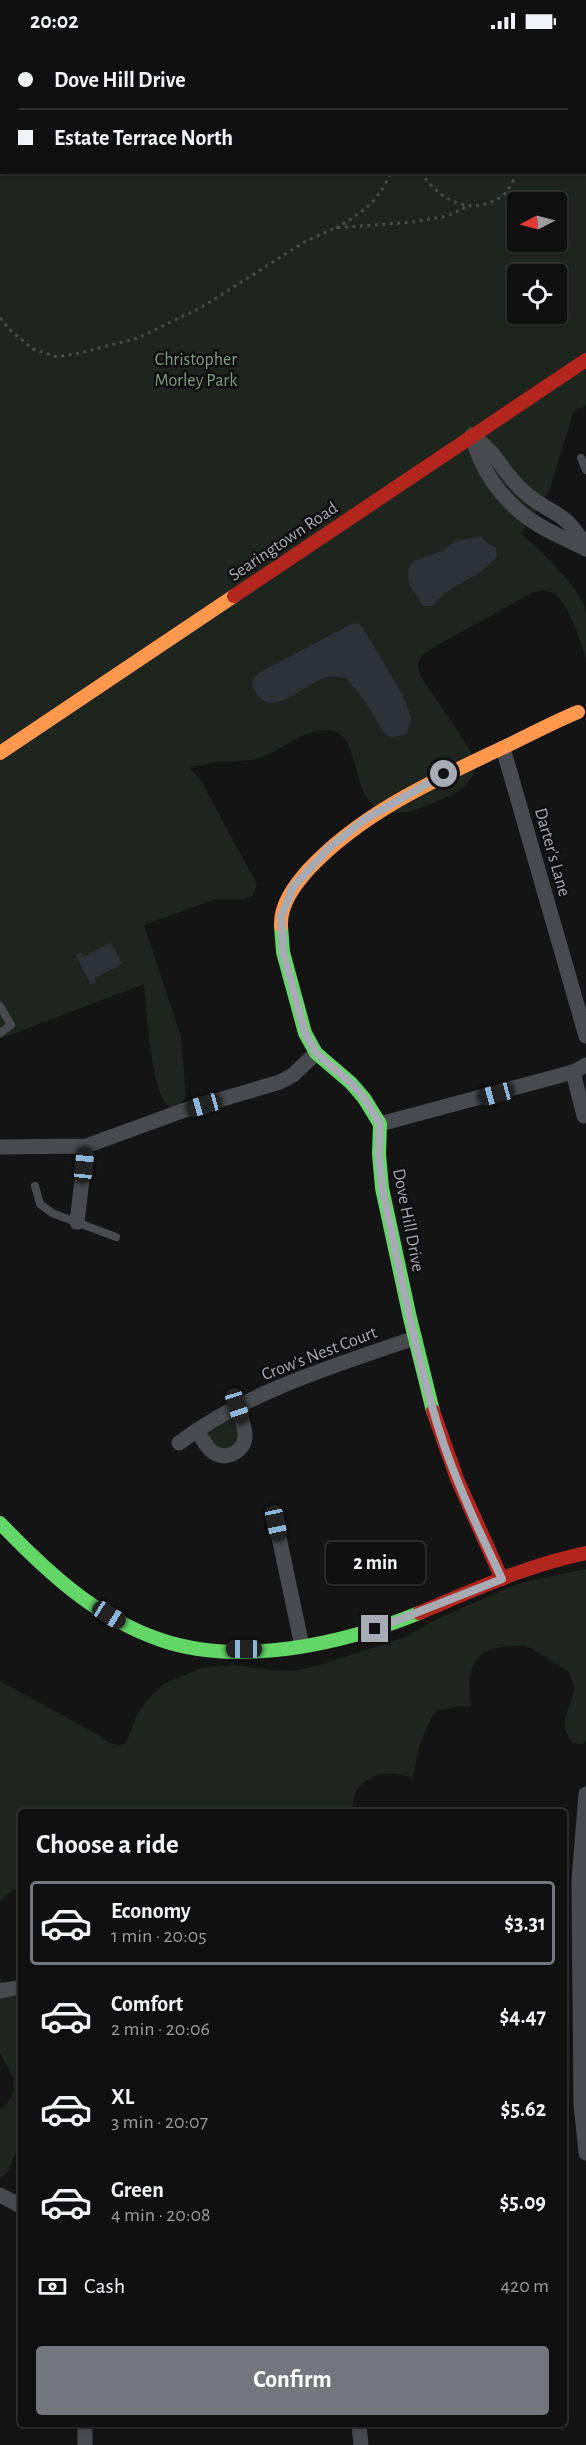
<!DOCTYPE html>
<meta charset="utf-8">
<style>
:root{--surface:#0f0f0f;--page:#1d1d1d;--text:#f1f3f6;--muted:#9b9c9e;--line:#2f2f2f;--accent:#73767c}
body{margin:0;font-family:"Alegreya Sans",sans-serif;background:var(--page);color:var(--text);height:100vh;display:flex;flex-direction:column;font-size:22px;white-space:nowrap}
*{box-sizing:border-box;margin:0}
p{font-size:20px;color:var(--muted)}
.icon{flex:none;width:33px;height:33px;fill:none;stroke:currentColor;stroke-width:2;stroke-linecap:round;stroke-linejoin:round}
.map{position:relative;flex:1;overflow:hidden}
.drawer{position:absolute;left:18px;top:1767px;width:549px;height:618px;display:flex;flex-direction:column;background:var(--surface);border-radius:6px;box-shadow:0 2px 4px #0004,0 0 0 2px var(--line)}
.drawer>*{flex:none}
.hud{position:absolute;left:0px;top:0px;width:586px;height:132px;box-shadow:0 2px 4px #0004,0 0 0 2px var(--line);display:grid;align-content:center;height:132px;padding:0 18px;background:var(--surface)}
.needle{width:39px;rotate:264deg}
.fabs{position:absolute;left:507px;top:150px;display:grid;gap:12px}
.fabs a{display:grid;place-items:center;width:60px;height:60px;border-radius:6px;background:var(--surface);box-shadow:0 2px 4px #0004,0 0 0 2px var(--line);font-size:30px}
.end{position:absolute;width:27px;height:27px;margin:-14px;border:8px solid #a6abb4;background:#111;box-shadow:0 0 0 3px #111}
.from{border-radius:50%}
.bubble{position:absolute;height:42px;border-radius:6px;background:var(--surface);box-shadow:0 2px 4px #0004,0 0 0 2px var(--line);font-size:20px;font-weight:700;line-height:42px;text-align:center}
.car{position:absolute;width:18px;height:36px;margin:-18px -9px;border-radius:8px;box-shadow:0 0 4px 2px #0007;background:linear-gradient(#222 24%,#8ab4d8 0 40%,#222 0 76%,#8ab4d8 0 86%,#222 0)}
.hud b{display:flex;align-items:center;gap:21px;height:57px;font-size:22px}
.hud b+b{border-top:2px solid var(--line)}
.hud i{width:15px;height:15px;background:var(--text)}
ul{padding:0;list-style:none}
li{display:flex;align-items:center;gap:18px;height:84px;margin:0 12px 9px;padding:0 6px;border:3px solid transparent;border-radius:6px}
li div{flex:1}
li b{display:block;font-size:22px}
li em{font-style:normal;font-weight:700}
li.current{border-color:var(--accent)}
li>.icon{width:54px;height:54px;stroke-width:1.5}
h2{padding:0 18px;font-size:27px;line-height:72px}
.pay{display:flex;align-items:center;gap:15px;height:66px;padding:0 18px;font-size:22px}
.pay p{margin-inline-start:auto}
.primary-button{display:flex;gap:12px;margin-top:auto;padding:12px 18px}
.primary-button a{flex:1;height:69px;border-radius:6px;background:var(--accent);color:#fff;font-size:24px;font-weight:700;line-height:69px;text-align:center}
.status{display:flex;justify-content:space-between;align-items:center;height:42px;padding:0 30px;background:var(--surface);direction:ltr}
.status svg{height:16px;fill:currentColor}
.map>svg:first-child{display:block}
.green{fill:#1e241e;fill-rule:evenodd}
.water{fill:#2c3338}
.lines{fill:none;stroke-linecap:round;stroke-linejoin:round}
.path{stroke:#4a4b4e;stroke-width:3;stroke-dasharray:3 4.5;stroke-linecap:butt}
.lane{stroke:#484a4d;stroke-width:8}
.street{stroke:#484a4d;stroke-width:15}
.fast{stroke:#63d668;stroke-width:14}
.slow{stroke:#ff974d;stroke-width:14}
.jam{stroke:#b3261e;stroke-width:14}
.route{stroke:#a6abb4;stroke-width:8}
.labels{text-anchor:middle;stroke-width:5;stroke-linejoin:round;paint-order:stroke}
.park-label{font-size:18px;fill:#7e9e7f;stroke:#0e0e10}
.street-label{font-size:18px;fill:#a6abb4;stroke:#0e0e10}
</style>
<div class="status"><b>20:02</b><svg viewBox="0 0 49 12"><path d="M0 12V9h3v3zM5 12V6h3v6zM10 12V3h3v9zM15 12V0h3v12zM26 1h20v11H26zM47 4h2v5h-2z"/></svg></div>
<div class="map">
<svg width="586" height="2403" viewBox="0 0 586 2403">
<rect width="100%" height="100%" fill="#141414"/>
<path class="green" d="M 0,0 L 586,0 L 586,363 L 574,369 L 549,449 L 521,491 C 539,508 582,546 586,570 C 586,585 586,602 586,617 C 580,600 568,554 548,549 C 544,548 538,549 534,550 L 432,606 C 427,610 422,613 419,619 C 416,629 422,636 427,644 C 436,658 477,712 476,725 C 475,733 464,745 457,750 C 445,757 433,761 420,766 C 340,793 369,697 333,689 C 305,684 286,707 262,715 C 248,720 231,719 216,720 C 207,722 198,724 189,725 L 200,737 L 257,842 L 253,854 L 244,857 L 216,857 L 144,883 L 181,995 L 186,1055 L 177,1065 L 169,1065 C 150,1048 147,969 144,942 L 0,997 ZM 2,2 L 585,2 L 585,130 L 2,130 ZM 518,160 L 556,160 L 556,200 L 518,200 ZM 518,232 L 556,232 L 556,272 L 518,272 Z
M 236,1368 L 243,1397 L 221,1412 L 200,1389 Z
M 586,1527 L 586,1699 L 582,1702 L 573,1701 C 554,1678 574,1667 574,1644 C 573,1640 570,1634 569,1630 C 560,1625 533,1606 525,1604 C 518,1603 509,1605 502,1605 C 467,1609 468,1637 471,1665 L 459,1664 L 436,1669 C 423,1688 416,1714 413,1737 C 386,1723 349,1736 353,1770 L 21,1770 L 21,1845 L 11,1849 L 0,1860 L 0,1639 L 97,1692 L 108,1700 L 120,1704 L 126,1701 L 139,1668 L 153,1652 L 162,1643 L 201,1626 L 234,1623 L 271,1628 L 293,1629 L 313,1625 L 403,1596 L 435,1578 L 510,1545 L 528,1539 Z
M 0,1937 L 21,1956 L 21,2099 L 7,2131 L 0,2136 L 0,2068 L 7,2062 L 14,2049 L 13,2036 L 0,2011 Z"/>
<path class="water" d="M 481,494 L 488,502 L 496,506 L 497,515 C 484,530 466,538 450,548 C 443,552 438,559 432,564 L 423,564 L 409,542 L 408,527 L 414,519 L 444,508 L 454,500 Z
M 356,580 L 362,584 L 402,652 L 411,675 L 407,692 L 391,696 L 384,691 L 365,659 L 346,636 C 340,635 332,633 327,635 C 303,641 267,685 252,642 L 254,636 L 260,630 Z
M 111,901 L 122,922 L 95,936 L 96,940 L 91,943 L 76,913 L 81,910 L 83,915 Z"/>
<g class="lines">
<path class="path" d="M 379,0 L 380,2
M 580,2 L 582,0
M 0,47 L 2,47
M 421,130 C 439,159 472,175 502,154 C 509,149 513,138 518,130
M 336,186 C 362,171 379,159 391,130
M 0,276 L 10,288 L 33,307 L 57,315 L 80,311 L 138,296 L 202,265 L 306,199 L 335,186 L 412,180 L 447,174 L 466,165"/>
<path class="lane" d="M 581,416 L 586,428
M 0,964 L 11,983 L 0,991
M 35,1144 L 40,1162 L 52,1171 L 116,1195"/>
<path class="street" d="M 586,506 C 566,466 549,474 522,448 C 502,429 496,410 472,393 C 479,425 501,457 528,476 C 545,489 567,497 586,507
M 503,706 L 586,994
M 573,1030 L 584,1074
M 380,1082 L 573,1030 L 586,1023
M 0,1105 L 86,1104 L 185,1068 L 280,1040 L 293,1033 L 316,1011
M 77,1180 L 86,1104
M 197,1388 C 202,1396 206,1406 214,1411 C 228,1419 246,1408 245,1393 C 245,1384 240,1373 237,1364
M 179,1401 C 246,1350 336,1323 415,1296
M 276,1481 L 302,1604
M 586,1752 L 579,1838 L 581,2062 L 586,2111
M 0,1949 L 21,1945
M 0,2153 L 21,2164
M 359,2382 L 361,2403
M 85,2403 L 85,2382"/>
<path class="fast" d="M 281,884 L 283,910 L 305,991 L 316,1011 L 351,1041 L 364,1056 L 380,1082 L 379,1112 L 382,1146 L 410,1276 L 433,1369
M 0,1481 C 46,1529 96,1576 161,1598 C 240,1625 343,1602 419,1571"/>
<path class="slow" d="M 0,711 L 234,554
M 281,884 C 280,862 295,843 308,828 C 361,771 431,740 500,707 C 526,695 551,681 578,670"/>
<path class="jam" d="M 234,554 L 586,318
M 433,1369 L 457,1437 L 502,1537
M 419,1571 C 474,1548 527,1523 586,1511"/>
</g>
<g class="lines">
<path class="route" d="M 375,1587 L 502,1537 C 481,1493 460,1449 444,1403 C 416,1320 401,1232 382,1146 L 379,1112 L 380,1082 L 364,1056 L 351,1041 L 316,1011 L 305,991 L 283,910 L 281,875 L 293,845 L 328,807 L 364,778 L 444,732"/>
</g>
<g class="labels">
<g class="park-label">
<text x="196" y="323">Christopher<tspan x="196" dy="21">Morley Park</tspan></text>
</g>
<g class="street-label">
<text transform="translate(283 499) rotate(-34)" y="6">Searingtown Road</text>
<text transform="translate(553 810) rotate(74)" y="6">Darter's Lane</text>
<text transform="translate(409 1178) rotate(79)" y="6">Dove Hill Drive</text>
<text transform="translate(319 1311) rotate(-21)" y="6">Crow's Nest Court</text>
</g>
</g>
</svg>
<div class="fabs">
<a><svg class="needle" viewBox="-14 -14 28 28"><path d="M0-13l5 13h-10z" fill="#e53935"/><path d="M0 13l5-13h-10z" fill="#9b9c9e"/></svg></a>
<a><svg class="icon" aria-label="locate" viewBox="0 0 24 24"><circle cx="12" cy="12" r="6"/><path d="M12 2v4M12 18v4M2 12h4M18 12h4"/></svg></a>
</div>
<i class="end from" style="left:444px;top:732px"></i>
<i class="end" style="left:375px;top:1587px"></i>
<div class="bubble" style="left:326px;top:1500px;width:99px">2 min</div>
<i class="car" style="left:496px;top:1052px;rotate:255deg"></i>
<i class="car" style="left:204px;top:1063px;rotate:254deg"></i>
<i class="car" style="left:84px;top:1123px;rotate:6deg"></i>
<i class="car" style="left:237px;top:1364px;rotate:162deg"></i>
<i class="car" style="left:276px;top:1481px;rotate:168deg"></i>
<i class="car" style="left:109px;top:1573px;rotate:122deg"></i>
<i class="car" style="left:244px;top:1607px;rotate:270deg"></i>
<div class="hud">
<b><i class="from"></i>Dove Hill Drive</b>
<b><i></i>Estate Terrace North</b>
</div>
<section class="drawer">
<h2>Choose a ride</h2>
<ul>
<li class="current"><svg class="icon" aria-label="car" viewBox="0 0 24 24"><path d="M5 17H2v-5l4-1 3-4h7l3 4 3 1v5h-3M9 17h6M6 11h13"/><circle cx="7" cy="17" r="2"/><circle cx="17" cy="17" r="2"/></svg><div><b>Economy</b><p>1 min · 20:05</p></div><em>$3.31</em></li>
<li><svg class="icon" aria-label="car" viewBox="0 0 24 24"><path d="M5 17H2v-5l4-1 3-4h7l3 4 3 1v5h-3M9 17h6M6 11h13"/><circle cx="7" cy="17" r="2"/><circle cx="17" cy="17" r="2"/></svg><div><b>Comfort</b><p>2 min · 20:06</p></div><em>$4.47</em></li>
<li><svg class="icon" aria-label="car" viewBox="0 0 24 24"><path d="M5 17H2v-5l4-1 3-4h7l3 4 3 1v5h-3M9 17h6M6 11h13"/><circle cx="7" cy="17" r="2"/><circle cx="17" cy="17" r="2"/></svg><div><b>XL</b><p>3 min · 20:07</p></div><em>$5.62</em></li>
<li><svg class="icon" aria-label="car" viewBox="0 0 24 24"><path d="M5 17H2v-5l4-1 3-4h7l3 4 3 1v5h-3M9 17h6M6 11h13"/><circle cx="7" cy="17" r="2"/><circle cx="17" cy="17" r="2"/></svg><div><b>Green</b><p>4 min · 20:08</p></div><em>$5.09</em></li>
</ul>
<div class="pay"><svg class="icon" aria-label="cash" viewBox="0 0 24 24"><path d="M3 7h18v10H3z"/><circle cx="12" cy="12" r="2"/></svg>Cash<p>420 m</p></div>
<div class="primary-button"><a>Confirm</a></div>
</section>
</div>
